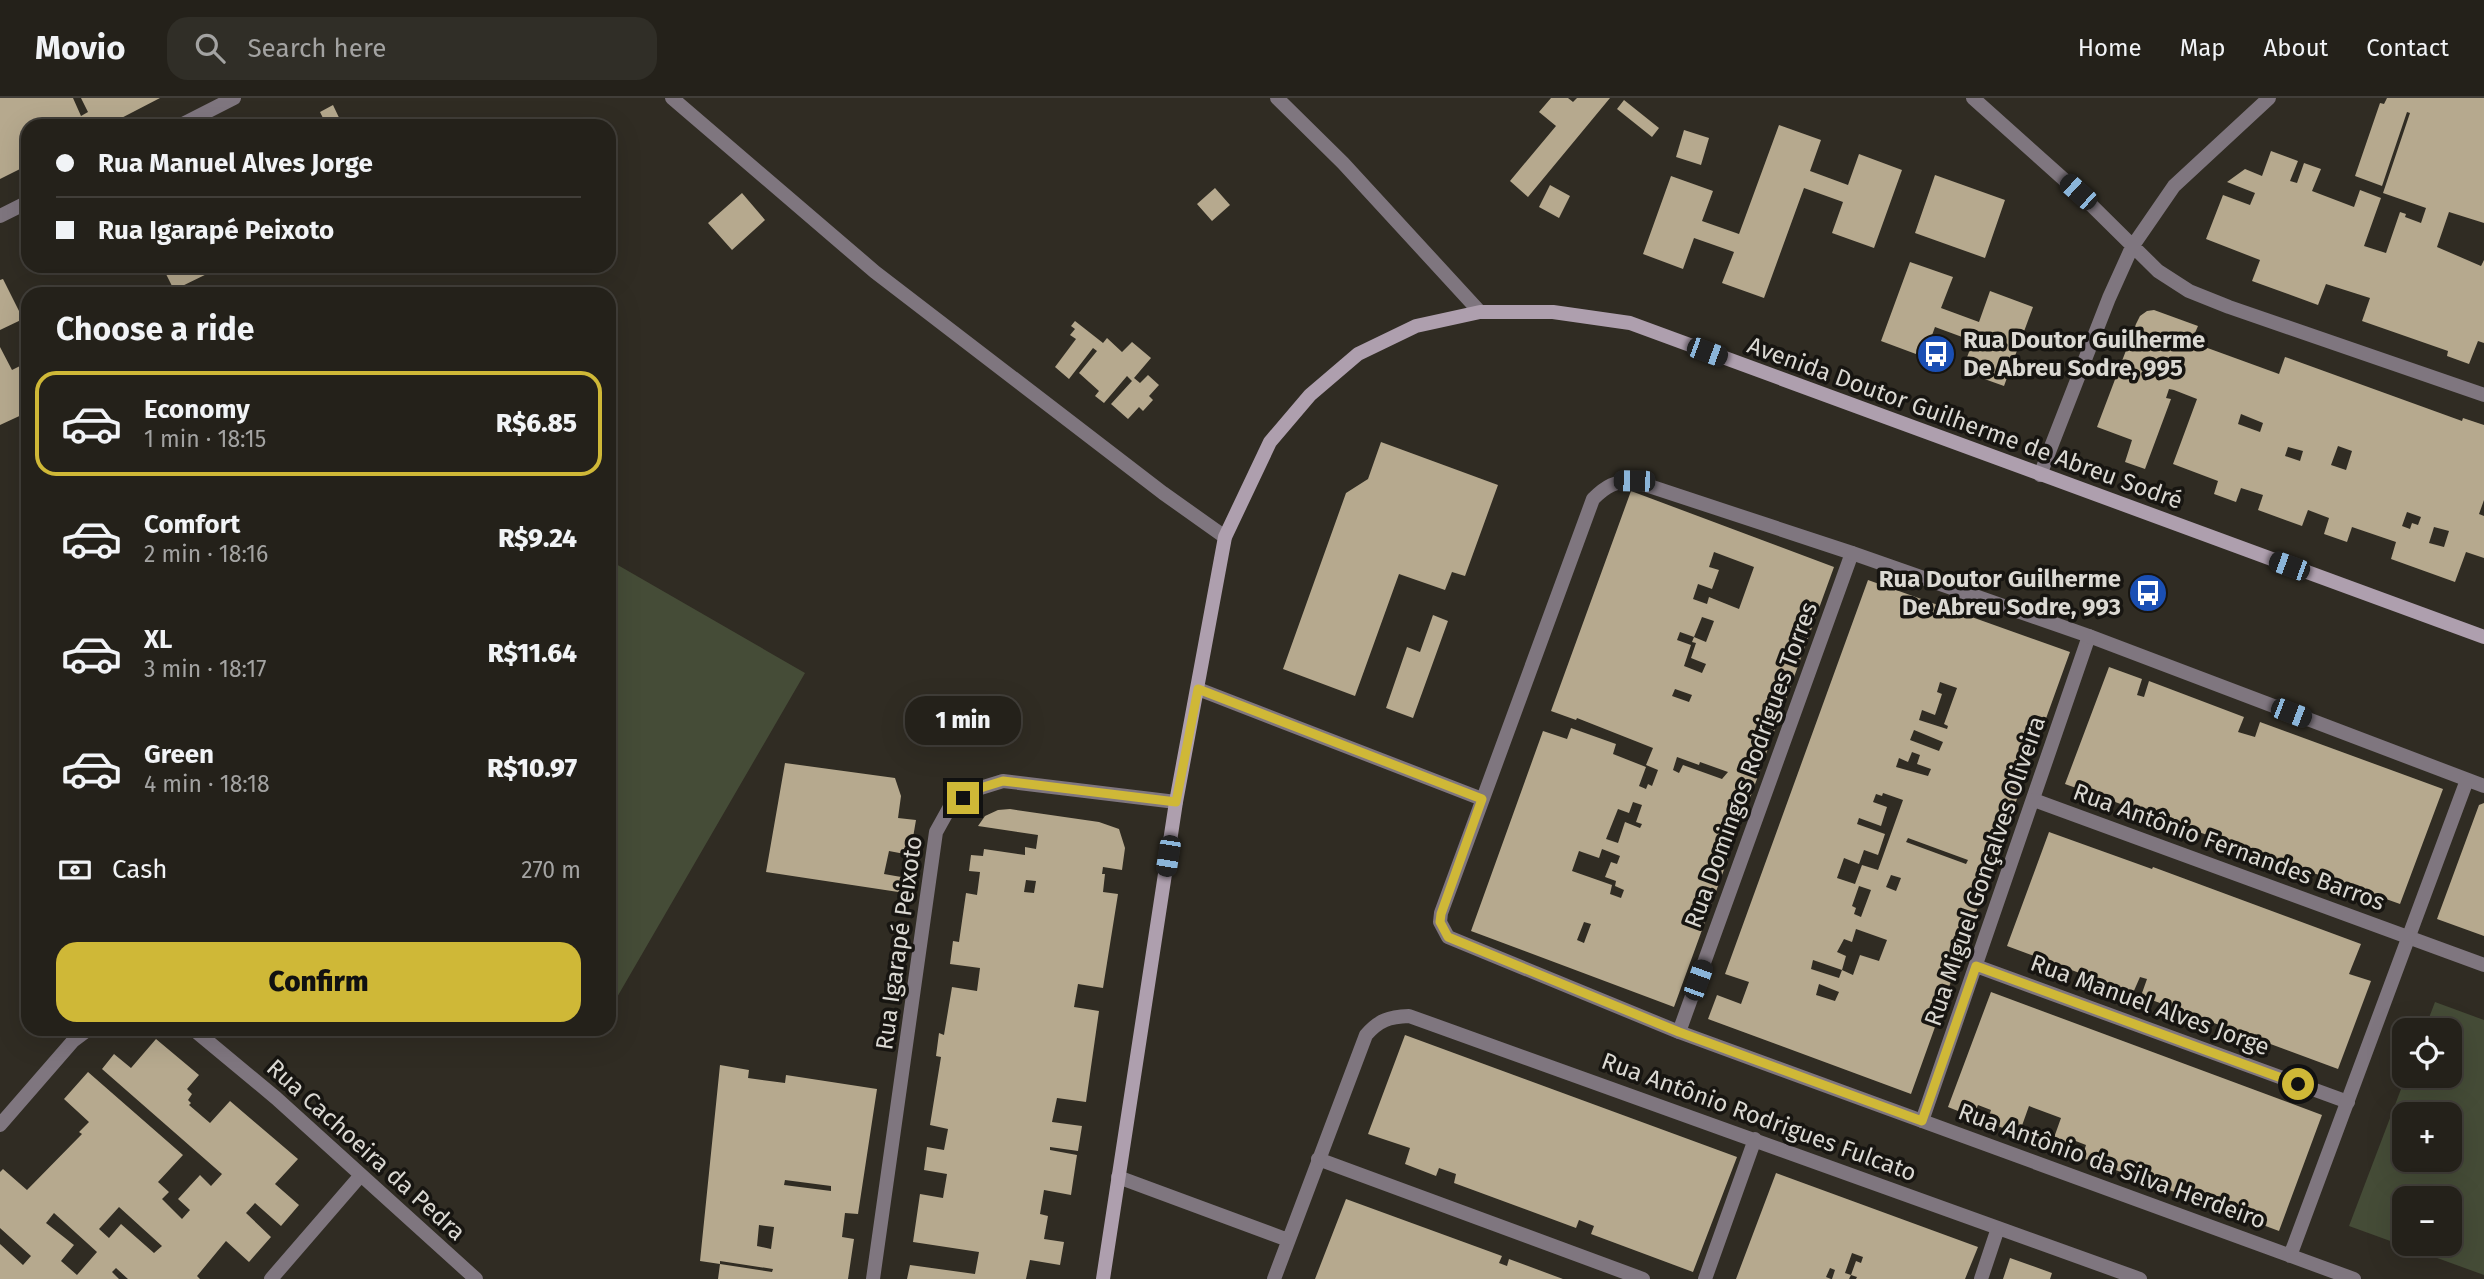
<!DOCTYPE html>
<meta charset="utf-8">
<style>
:root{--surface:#24211a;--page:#302e27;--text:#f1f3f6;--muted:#a3a3a2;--line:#413e39;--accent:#cfb837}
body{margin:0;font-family:"Fira Sans",sans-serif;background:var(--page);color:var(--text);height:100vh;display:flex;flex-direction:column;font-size:26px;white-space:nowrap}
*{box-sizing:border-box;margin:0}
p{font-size:23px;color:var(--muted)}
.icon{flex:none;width:38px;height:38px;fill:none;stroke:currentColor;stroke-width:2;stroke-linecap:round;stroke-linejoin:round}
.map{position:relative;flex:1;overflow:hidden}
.drawer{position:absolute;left:21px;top:189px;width:595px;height:749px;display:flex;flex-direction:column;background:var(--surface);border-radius:21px;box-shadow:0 7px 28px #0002,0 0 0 2px var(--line)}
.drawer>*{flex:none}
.hud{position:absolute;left:21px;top:21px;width:595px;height:154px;border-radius:21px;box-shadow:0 7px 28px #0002,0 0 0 2px var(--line);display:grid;align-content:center;height:154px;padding:0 35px;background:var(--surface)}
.tools{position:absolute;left:2392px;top:920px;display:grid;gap:14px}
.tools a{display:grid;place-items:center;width:70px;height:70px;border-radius:14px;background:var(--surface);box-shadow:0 7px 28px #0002,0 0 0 2px var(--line);font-size:35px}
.end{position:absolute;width:32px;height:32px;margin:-16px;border:9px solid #cfb837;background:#111;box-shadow:0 0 0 4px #111}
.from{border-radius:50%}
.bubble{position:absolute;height:49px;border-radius:21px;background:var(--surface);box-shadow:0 7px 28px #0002,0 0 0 2px var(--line);font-size:23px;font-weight:800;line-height:49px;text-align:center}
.car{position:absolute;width:21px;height:42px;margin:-21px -10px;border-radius:9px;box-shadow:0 0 5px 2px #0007;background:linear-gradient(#222 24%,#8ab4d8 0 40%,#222 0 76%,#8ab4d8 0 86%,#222 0)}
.hud b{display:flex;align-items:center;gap:24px;height:66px;font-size:26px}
.hud b+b{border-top:2px solid var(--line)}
.hud i{width:18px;height:18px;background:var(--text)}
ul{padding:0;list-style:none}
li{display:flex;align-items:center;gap:21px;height:105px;margin:0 14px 10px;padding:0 21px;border:4px solid transparent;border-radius:21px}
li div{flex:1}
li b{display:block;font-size:26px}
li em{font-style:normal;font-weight:800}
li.selected{border-color:var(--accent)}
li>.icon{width:63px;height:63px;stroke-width:1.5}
h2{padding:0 35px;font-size:32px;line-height:84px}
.pay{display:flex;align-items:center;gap:18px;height:77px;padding:0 35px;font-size:26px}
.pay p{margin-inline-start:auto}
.button{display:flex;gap:14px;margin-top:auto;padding:14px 35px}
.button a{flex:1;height:80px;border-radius:21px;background:var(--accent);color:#111;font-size:28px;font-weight:800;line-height:80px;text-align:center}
header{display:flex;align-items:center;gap:42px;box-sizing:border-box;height:98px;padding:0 35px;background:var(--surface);border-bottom:2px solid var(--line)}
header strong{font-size:33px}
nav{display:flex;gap:38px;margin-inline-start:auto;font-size:24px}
.search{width:490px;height:63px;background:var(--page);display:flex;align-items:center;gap:18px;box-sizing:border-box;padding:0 24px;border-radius:21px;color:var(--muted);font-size:26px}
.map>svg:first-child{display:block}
.green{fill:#454c37;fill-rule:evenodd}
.building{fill:#b6a98e;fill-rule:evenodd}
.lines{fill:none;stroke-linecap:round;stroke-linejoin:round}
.lane{stroke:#7f767f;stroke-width:14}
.street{stroke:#7f767f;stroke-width:14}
.secondary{stroke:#ae9fae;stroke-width:14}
.route{stroke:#cfb837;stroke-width:9}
.labels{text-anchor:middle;stroke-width:7;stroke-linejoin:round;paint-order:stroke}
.poi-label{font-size:24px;font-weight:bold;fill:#dbd9d3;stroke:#171511;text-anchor:start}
.street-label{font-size:24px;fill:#dbd9d3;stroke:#171511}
</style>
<header>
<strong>Movio</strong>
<div class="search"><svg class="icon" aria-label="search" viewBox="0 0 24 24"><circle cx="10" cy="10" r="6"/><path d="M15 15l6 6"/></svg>Search here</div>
<nav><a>Home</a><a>Map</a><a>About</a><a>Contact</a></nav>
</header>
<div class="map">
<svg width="2484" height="1181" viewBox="0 0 2484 1181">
<rect width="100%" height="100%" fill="#302c23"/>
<path class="green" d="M 609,462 L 805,575 L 609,913 Z
M 2435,904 L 2484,922 L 2484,1177 L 2349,1128 L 2406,978 L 2450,978 L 2450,933 L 2424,933 ZM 2404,1017 L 2450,1017 L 2450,1062 L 2404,1062 ZM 2404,1101 L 2450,1101 L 2450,1146 L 2404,1146 Z"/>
<path class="building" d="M 0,0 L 73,0 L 81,18 L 88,14 L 81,0 L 160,0 L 106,28 L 28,28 L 28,67 L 0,81 Z
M 1551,0 L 1568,0 L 1573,4 L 1577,0 L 1610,0 L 1528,99 L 1510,83 L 1556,28 L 1539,14 Z
M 2387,0 L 2484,0 L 2484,125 L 2449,114 L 2437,149 L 2481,168 L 2484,162 L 2484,245 L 2478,243 L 2469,266 L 2447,258 L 2448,253 L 2362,223 L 2370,200 L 2326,186 L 2318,207 L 2252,183 L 2260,162 L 2206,141 L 2223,97 L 2250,107 L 2255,95 L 2227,84 L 2245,71 L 2262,78 L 2271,53 L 2298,63 L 2290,83 L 2297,85 L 2304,65 L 2321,71 L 2312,93 L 2354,109 L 2360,92 L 2381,100 L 2364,148 L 2386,155 L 2400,114 L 2406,116 L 2405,119 L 2421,125 L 2426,110 L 2383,95 L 2410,15 L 2407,14 L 2382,88 L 2355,78 L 2380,5 L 2384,6 Z
M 1624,2 L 1659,30 L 1652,39 L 1617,11 Z
M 333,7 L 343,28 L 327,28 L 320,14 Z
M 1779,27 L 1821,42 L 1810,73 L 1848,87 L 1859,56 L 1902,72 L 1874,150 L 1832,135 L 1843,104 L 1804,90 L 1764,200 L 1722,185 L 1734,154 L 1694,140 L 1683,171 L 1643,156 L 1671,78 L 1713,93 L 1702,123 L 1739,136 Z
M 1684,32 L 1709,40 L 1701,67 L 1676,59 Z
M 1935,77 L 2005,102 L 1985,160 L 1915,135 Z
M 1550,87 L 1570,98 L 1559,120 L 1539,109 Z
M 1215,90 L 1230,107 L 1212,123 L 1197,106 Z
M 742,95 L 765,122 L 732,152 L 708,125 Z
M 1910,164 L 1953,179 L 1941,210 L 1979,224 L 1990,193 L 2033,209 L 2004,288 L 1962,273 L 1973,243 L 1935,229 L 1924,259 L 1881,243 Z
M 162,168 L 213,168 L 215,172 L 174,192 Z
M 3,181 L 23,221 L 0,232 L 0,182 Z
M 2154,212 L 2198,228 L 2191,244 L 2279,276 L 2285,259 L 2462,323 L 2463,320 L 2484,327 L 2484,402 L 2479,416 L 2484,418 L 2484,460 L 2466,454 L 2455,484 L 2391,461 L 2396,444 L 2352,429 L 2347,444 L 2324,436 L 2329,420 L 2308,412 L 2302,428 L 2258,412 L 2263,397 L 2241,390 L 2236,404 L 2214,396 L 2218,383 L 2173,366 L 2197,301 L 2174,292 L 2169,291 L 2166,300 L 2171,301 L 2145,371 L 2125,364 L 2132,342 L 2097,329 L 2136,226 L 2140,218 L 2147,213 ZM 2241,316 L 2263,325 L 2260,334 L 2238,326 ZM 2338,348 L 2352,353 L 2346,372 L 2331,367 ZM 2288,349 L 2303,353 L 2300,363 L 2285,358 ZM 2407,414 L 2421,419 L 2418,427 L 2412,425 L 2410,431 L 2402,428 ZM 2434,429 L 2449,433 L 2444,449 L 2429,445 Z
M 1075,223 L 1103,245 L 1107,240 L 1122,254 L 1132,244 L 1151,260 L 1134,280 L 1140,285 L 1148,277 L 1159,287 L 1149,298 L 1153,302 L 1143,313 L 1139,309 L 1128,321 L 1111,306 L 1132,283 L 1127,278 L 1104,305 L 1095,298 L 1099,293 L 1079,275 L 1097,253 L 1093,250 L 1069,281 L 1055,269 L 1076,241 L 1070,237 L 1075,231 L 1071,228 Z
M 0,249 L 12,272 L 28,264 L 28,314 L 0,327 Z
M 1381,344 L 1498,387 L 1465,478 L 1452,474 L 1445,492 L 1399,476 L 1355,598 L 1283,571 L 1346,395 L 1368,381 Z
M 1631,393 L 1834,469 L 1674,909 L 1471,833 L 1543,633 L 1567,641 L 1571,630 L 1616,646 L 1613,656 L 1646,669 L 1639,688 L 1646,691 L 1648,686 L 1652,688 L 1658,672 L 1646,667 L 1653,650 L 1577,620 L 1576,622 L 1551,613 ZM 1714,454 L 1754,469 L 1739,511 L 1709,499 L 1707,506 L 1693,501 L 1698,486 L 1712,491 L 1719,472 L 1709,469 ZM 1702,519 L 1714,523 L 1706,544 L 1694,539 L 1692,544 L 1696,545 L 1691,560 L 1706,566 L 1702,575 L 1684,568 L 1691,547 L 1677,542 L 1680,534 L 1694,539 ZM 1675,591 L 1692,597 L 1689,604 L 1672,598 ZM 1677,659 L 1699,667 L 1700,664 L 1728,674 L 1722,681 L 1683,667 L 1679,675 L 1673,672 ZM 1633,704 L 1642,707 L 1636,724 L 1642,726 L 1640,730 L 1625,724 L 1618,745 L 1606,741 L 1618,711 L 1629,715 ZM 1602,751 L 1620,758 L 1617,766 L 1611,764 L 1605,779 L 1616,783 L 1615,788 L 1624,792 L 1621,800 L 1610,796 L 1612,787 L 1572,773 L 1579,753 L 1599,760 ZM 1584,824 L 1591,826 L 1584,845 L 1577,842 Z
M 1868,482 L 2070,554 L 1949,889 L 1952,890 L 1938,930 L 1935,929 L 1911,996 L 1708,921 L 1717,897 L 1741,906 L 1749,884 L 1725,876 ZM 1940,584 L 1957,590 L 1944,626 L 1948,628 L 1947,631 L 1919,622 L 1922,612 L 1935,617 L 1942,596 L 1937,594 ZM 1914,632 L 1943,644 L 1939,653 L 1910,642 ZM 1912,654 L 1920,657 L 1917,666 L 1931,671 L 1928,678 L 1896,669 L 1899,660 L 1908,664 ZM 1883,695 L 1903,702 L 1878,772 L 1862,767 L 1855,786 L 1837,780 L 1844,760 L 1859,766 L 1864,752 L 1878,757 L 1885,736 L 1857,726 L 1859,720 L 1881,728 L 1887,709 L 1873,704 L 1876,696 L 1882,698 ZM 1908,740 L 1968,762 L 1966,766 L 1906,744 ZM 1891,777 L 1901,780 L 1896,793 L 1886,789 ZM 1859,788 L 1871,792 L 1861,819 L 1854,816 L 1856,810 L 1852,808 ZM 1856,831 L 1887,842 L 1879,863 L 1860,857 L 1853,877 L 1842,872 L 1846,858 L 1837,854 L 1844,841 L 1852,844 ZM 1813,862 L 1842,872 L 1839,880 L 1811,871 ZM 1819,886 L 1839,894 L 1835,903 L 1816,897 Z
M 1433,517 L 1448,523 L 1413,620 L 1386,610 L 1407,549 L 1420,554 Z
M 2109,569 L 2142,581 L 2137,597 L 2144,599 L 2149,583 L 2244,619 L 2238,634 L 2255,639 L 2260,624 L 2443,691 L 2400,806 L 2065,686 Z
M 785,665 L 895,680 L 901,698 L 898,720 L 916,722 L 910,757 L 889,753 L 884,776 L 907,780 L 905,795 L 766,774 Z
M 2484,705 L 2484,838 L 2437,821 L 2479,707 Z
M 1010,711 L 1099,724 L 1119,731 L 1125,750 L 1122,772 L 1103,769 L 1102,776 L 1105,776 L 1103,794 L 1118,796 L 1103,890 L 1078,886 L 1074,909 L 1099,913 L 1086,1004 L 1057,1000 L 1052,1024 L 1082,1028 L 1078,1053 L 1050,1049 L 1050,1052 L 1077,1057 L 1071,1097 L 1044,1092 L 1040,1116 L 1048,1118 L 1044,1141 L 1064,1144 L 1060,1167 L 1030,1162 L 1026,1181 L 907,1181 L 910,1167 L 975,1176 L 979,1154 L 913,1144 L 920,1096 L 943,1100 L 947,1076 L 924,1072 L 927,1049 L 944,1052 L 948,1031 L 930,1027 L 941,959 L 936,958 L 939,935 L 944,937 L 952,889 L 977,893 L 980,870 L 950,866 L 953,843 L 959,844 L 966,795 L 977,797 L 980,774 L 969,773 L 971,757 L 983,758 L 984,751 L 1025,757 L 1025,749 L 1036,751 L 1038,737 L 978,728 L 985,718 L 998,712 ZM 1026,782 L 1036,783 L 1034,795 L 1024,794 Z
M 2049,734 L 2152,771 L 2153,769 L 2361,846 L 2349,876 L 2371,883 L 2338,971 L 2141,898 L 2147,881 L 2140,879 L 2133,895 L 2007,848 Z
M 1991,894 L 2322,1017 L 2279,1133 L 2113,1071 L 2116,1064 L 2102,1058 L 2099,1066 L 2082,1060 L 2086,1047 L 2073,1042 L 2069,1054 L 2051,1048 L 2061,1020 L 2029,1008 L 2019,1036 L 1987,1024 L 1991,1012 L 1978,1007 L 1973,1019 L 1948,1009 Z
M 1405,937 L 1737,1059 L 1693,1174 L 1591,1136 L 1594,1128 L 1579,1122 L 1576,1130 L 1454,1085 L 1456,1076 L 1439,1070 L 1436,1078 L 1405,1066 L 1410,1050 L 1368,1036 Z
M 156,941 L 199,977 L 187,991 L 192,996 L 188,1002 L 191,1005 L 189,1007 L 210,1025 L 230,1003 L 298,1061 L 275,1086 L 299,1107 L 281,1128 L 255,1105 L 246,1115 L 271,1139 L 249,1164 L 226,1143 L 197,1178 L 200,1181 L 128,1181 L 116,1170 L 112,1174 L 119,1181 L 0,1181 L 0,1146 L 23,1167 L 31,1158 L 0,1130 L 0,1074 L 3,1071 L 27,1092 L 82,1036 L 79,1034 L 89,1024 L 64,1001 L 88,974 L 183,1057 L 158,1084 L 169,1094 L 162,1101 L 182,1121 L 190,1112 L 178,1101 L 200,1077 L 211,1088 L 222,1076 L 102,971 L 114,956 L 131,970 ZM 119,1109 L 162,1148 L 154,1155 L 121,1126 L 109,1140 L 99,1131 ZM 54,1115 L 97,1154 L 77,1177 L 61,1163 L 74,1147 L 46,1125 Z
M 720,967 L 749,972 L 748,980 L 785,985 L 786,977 L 877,991 L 858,1116 L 845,1115 L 842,1139 L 854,1141 L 848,1181 L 718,1181 L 720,1166 L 700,1163 ZM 785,1082 L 831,1088 L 831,1093 L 784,1087 ZM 759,1127 L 774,1129 L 771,1151 L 757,1148 ZM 720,1163 L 773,1171 L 772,1174 L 720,1166 Z
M 1776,1075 L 1978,1149 L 1965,1181 L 1856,1181 L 1857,1179 L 1851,1177 L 1856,1163 L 1861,1165 L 1863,1159 L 1852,1155 L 1845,1175 L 1851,1177 L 1849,1181 L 1832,1181 L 1835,1172 L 1830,1170 L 1826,1179 L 1831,1181 L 1736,1181 Z
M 1346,1101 L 1502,1158 L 1499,1165 L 1507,1168 L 1509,1161 L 1563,1181 L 1315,1181 Z
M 2010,1160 L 2052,1175 L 2050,1181 L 2003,1181 Z"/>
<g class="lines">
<path class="lane" d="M 1976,868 L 2348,1004
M 1679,934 L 1852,455
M 1922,1023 L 2089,538
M 1318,1061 L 1643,1181"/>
<path class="street" d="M 672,0 L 875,174 L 1163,395 L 1225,439
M 1277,0 L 1343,65 L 1480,214
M 1973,0 L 2078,94 L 2158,173 L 2189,193 L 2229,209 L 2484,297
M 179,28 L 234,0
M 0,118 L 28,104
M 2040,377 L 2109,200 L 2132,149 L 2174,88 L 2269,0
M 1198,591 L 1482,701
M 2034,702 L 2484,867
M 193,931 L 276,1000 L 476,1181
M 0,1027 L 73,943 L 89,931
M 1118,1079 L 1288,1142
M 2290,1158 L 2467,682
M 271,1181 L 361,1077
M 873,1181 L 936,734 L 951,707 L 974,692 L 1003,683 L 1176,704
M 1274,1181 L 1366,937 C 1379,922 1389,919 1409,918 L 2140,1181
M 1705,1181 L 1755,1041
M 1981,1181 L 1998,1130
M 2354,1181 L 1679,934 L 1448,839 L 1440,824 L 1441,815 L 1593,401 C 1606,388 1615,383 1634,383 L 1852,455 L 2089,538 L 2484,688"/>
<path class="secondary" d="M 1103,1181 L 1176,704 L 1225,439 L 1270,344 L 1310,297 L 1358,256 L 1416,228 L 1480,214 L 1553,214 L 1630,225 L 2484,539"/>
</g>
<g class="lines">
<path class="route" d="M 963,700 L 974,692 L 1003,683 L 1176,704 L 1198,591 L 1482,701 L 1441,816 L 1440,824 L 1448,839 L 1679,934 L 1922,1023 L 1976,868 L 2298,986"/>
</g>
<defs>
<symbol id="bus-disc" viewBox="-11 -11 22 22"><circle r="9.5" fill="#1a4fb4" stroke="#171511"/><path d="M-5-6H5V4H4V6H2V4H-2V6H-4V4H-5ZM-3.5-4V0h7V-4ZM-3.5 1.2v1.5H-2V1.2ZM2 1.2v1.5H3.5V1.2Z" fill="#fff"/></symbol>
</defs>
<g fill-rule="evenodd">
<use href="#bus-disc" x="1914" y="234" width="44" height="44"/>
<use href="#bus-disc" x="2126" y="473" width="44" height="44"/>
</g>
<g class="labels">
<g class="poi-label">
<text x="1963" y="250">Rua Doutor Guilherme<tspan x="1963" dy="28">De Abreu Sodre, 995</tspan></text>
<text x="2121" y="489" text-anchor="end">Rua Doutor Guilherme<tspan x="2121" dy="28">De Abreu Sodre, 993</tspan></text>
</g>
<g class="street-label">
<text transform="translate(1965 325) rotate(20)" y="8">Avenida Doutor Guilherme de Abreu Sodré</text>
<text transform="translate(1751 667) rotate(-70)" y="8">Rua Domingos Rodrigues Torres</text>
<text transform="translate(2229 749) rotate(20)" y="8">Rua Antônio Fernandes Barros</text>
<text transform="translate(1985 773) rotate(-71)" y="8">Rua Miguel Gonçalves Oliveira</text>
<text transform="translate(899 845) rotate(-82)" y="8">Rua Igarapé Peixoto</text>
<text transform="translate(2150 907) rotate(20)" y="8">Rua Manuel Alves Jorge</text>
<text transform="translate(1759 1019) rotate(20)" y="8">Rua Antônio Rodrigues Fulcato</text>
<text transform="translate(366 1052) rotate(42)" y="8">Rua Cachoeira da Pedra</text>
<text transform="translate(2112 1068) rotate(20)" y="8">Rua Antônio da Silva Herdeiro</text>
</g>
</g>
</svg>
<div class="tools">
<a><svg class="icon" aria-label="locate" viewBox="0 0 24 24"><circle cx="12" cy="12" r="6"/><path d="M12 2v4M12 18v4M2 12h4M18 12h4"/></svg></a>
<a>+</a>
<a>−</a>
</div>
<i class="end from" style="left:2298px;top:986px"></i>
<i class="end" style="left:963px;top:700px"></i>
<div class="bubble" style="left:905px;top:598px;width:116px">1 min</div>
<i class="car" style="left:2078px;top:94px;rotate:312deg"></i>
<i class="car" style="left:1707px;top:254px;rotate:110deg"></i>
<i class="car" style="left:1634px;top:383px;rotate:271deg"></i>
<i class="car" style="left:2289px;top:468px;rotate:290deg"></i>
<i class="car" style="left:2291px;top:615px;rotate:111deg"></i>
<i class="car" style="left:1168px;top:758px;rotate:189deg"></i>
<i class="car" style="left:1698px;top:882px;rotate:20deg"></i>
<div class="hud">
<b><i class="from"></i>Rua Manuel Alves Jorge</b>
<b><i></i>Rua Igarapé Peixoto</b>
</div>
<section class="drawer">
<h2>Choose a ride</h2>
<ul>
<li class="selected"><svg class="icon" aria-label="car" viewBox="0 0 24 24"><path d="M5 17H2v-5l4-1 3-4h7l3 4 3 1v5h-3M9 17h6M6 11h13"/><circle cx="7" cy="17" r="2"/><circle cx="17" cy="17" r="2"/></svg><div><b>Economy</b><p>1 min · 18:15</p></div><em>R$6.85</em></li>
<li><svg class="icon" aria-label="car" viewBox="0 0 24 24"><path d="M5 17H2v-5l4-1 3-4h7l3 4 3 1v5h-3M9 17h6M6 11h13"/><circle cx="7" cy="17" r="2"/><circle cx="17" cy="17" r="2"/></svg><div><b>Comfort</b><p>2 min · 18:16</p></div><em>R$9.24</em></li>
<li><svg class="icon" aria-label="car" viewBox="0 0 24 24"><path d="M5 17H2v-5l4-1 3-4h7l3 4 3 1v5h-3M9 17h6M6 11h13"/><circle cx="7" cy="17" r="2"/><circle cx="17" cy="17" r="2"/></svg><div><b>XL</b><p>3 min · 18:17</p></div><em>R$11.64</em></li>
<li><svg class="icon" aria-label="car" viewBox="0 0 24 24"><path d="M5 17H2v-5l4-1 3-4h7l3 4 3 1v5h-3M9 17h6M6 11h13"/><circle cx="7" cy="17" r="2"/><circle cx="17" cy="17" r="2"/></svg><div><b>Green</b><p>4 min · 18:18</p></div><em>R$10.97</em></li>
</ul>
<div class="pay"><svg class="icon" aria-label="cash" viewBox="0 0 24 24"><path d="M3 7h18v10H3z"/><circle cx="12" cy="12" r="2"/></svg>Cash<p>270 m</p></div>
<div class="button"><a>Confirm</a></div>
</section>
</div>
